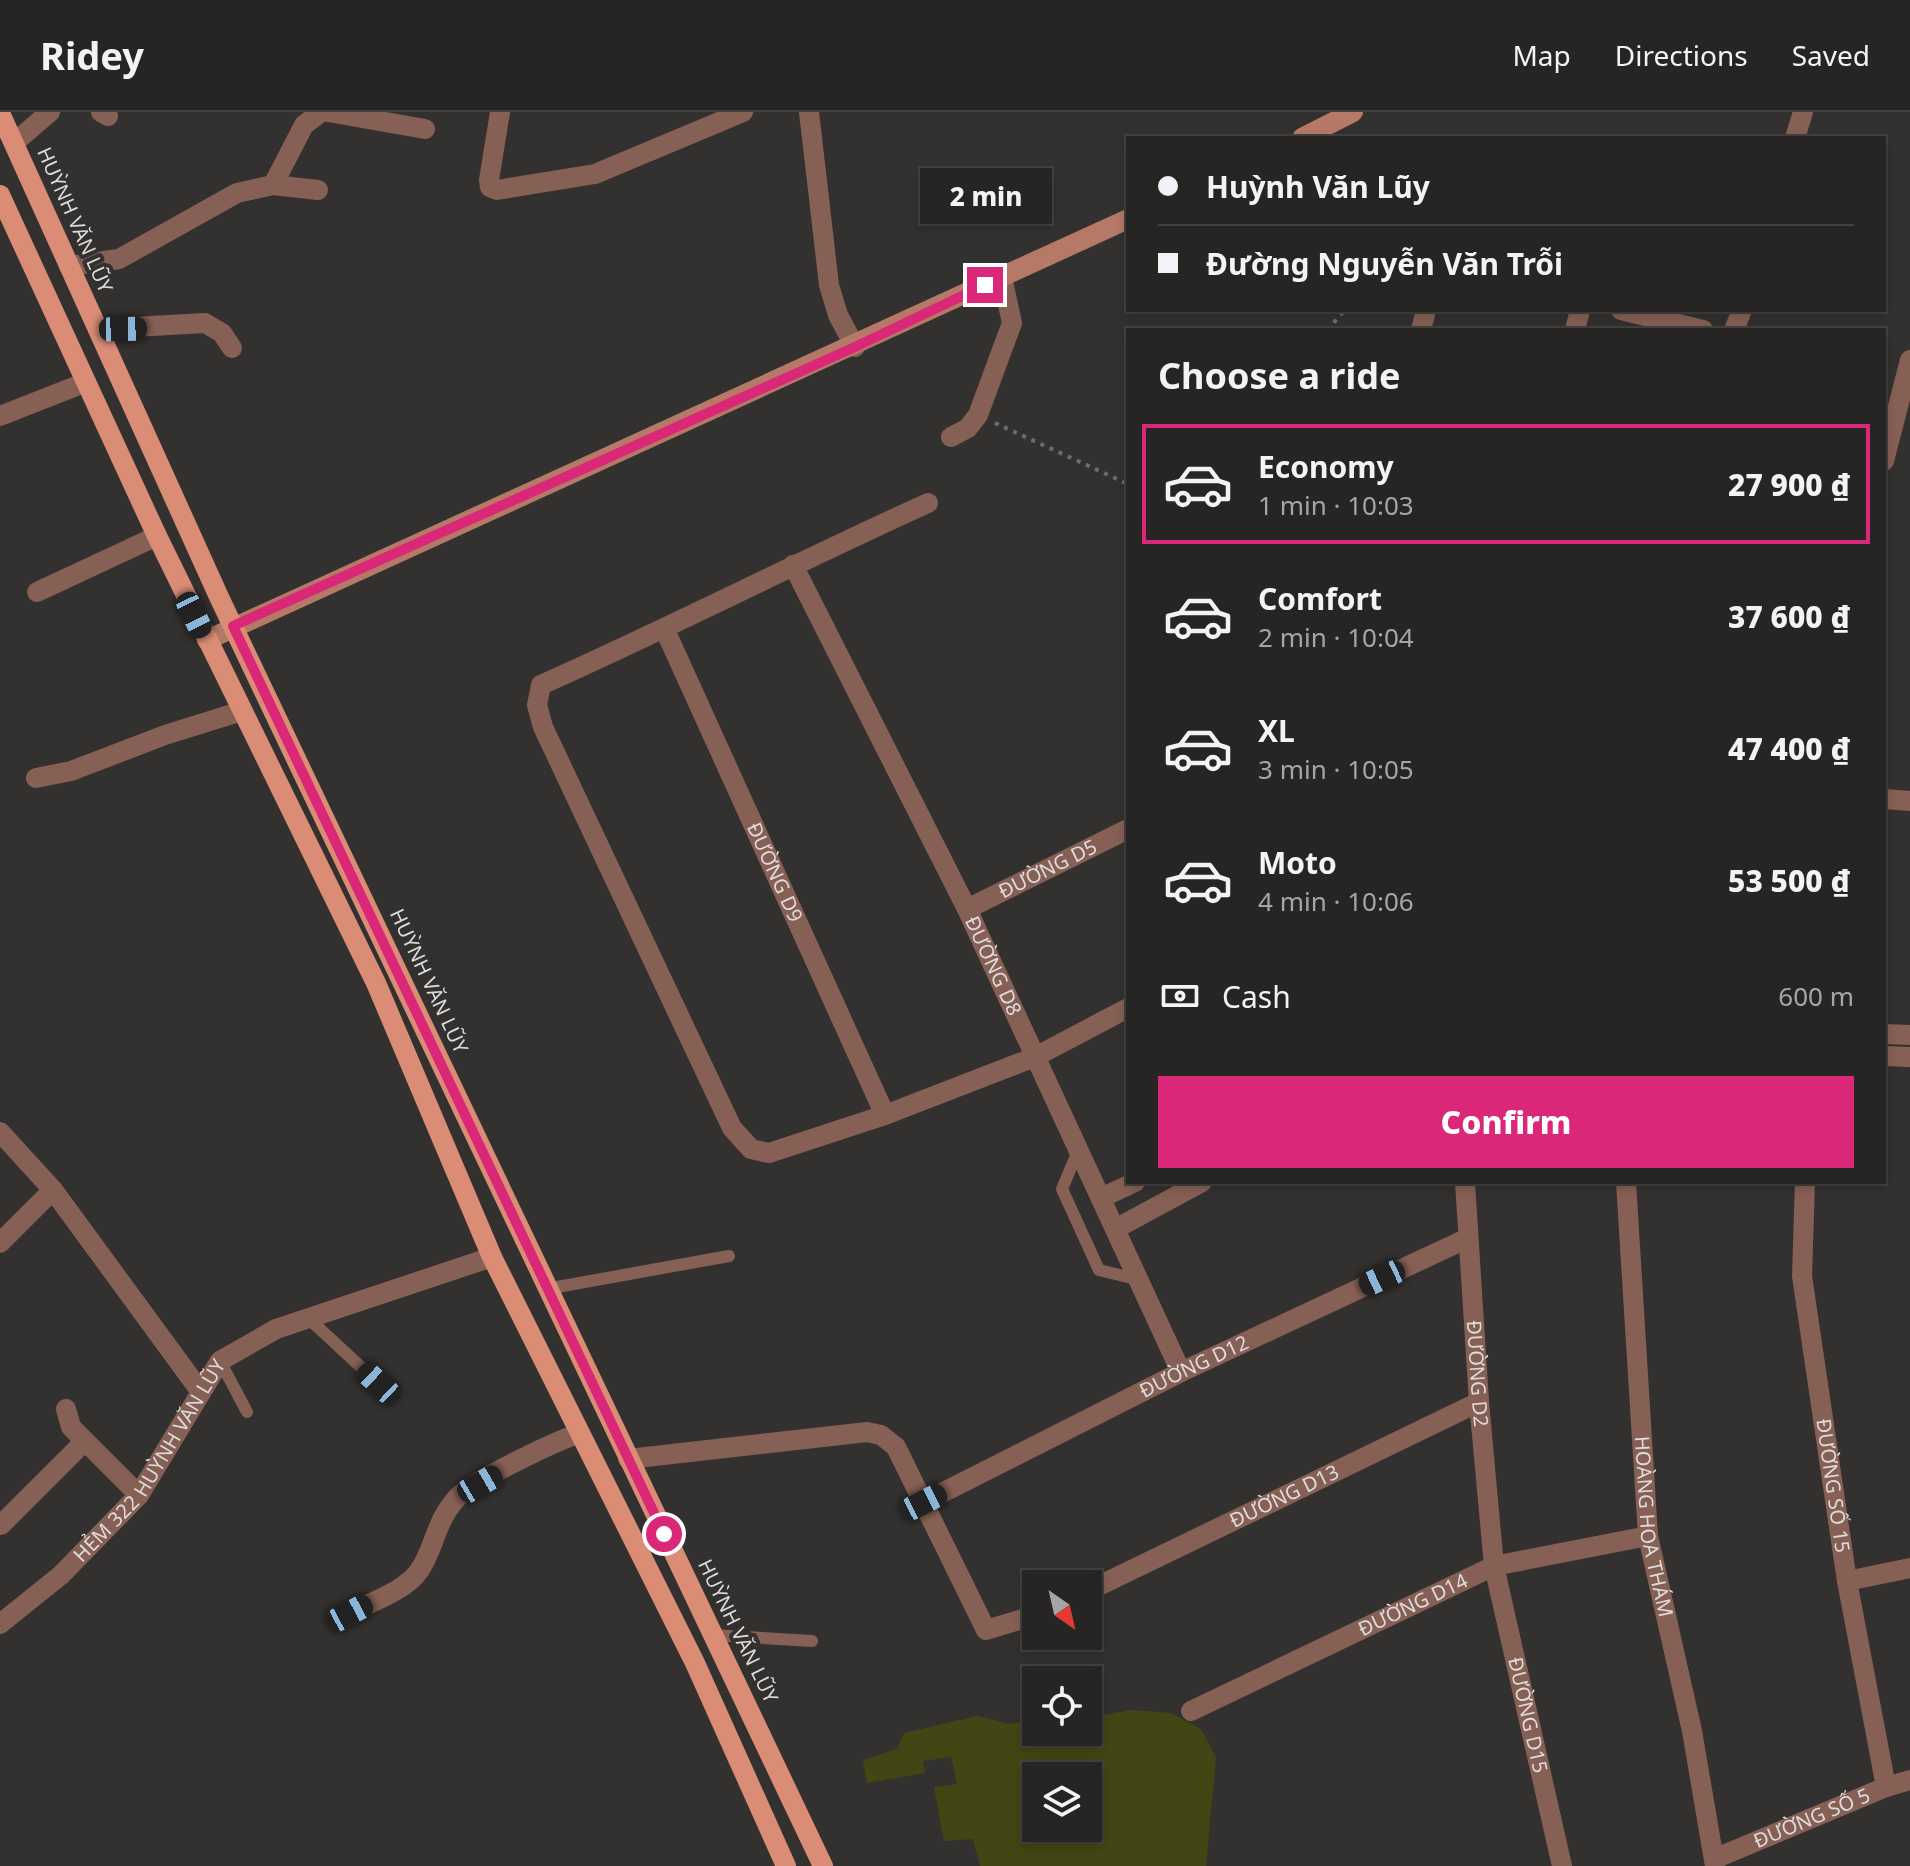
<!DOCTYPE html>
<meta charset="utf-8">
<style>
:root{--surface:#262523;--page:#323130;--text:#f1f3f6;--muted:#a4a5a6;--line:#424241;--accent:#db2777}
body{margin:0;font-family:"Noto Sans",sans-serif;background:var(--page);color:var(--text);height:100vh;display:flex;flex-direction:column;font-size:30px;white-space:nowrap}
*{box-sizing:border-box;margin:0}
p{font-size:26px;color:var(--muted)}
.icon{flex:none;width:44px;height:44px;fill:none;stroke:currentColor;stroke-width:2;stroke-linecap:round;stroke-linejoin:round}
.map{position:relative;flex:1;overflow:hidden}
.sheet{position:absolute;left:1126px;top:216px;width:760px;height:856px;display:flex;flex-direction:column;background:var(--surface);border-radius:0px;box-shadow:0 4px 12px #0003,0 0 0 2px var(--line)}
.sheet>*{flex:none}
.guide{position:absolute;left:1126px;top:24px;width:760px;height:176px;border-radius:0px;box-shadow:0 4px 12px #0003,0 0 0 2px var(--line);display:grid;align-content:center;height:176px;padding:0 32px;background:var(--surface)}
.needle{width:52px;rotate:146deg}
.fabs{position:absolute;left:1022px;top:1458px;display:grid;gap:16px}
.fabs a{display:grid;place-items:center;width:80px;height:80px;border-radius:0px;background:var(--surface);box-shadow:0 4px 12px #0003,0 0 0 2px var(--line);font-size:40px}
.end{position:absolute;width:36px;height:36px;margin:-18px;border:10px solid #db2777;background:#fff;box-shadow:0 0 0 4px #fff}
.from{border-radius:50%}
.bubble{position:absolute;height:56px;border-radius:0px;background:var(--surface);box-shadow:0 4px 12px #0003,0 0 0 2px var(--line);font-size:26px;font-weight:800;line-height:56px;text-align:center}
.car{position:absolute;width:24px;height:48px;margin:-24px -12px;border-radius:10px;box-shadow:0 0 6px 2px #0007;background:linear-gradient(#222 24%,#8ab4d8 0 40%,#222 0 76%,#8ab4d8 0 86%,#222 0)}
.guide b{display:flex;align-items:center;gap:28px;height:76px;font-size:30px}
.guide b+b{border-top:2px solid var(--line)}
.guide i{width:20px;height:20px;background:var(--text)}
ul{padding:0;list-style:none}
li{display:flex;align-items:center;gap:24px;height:120px;margin:0 16px 12px;padding:0 16px;border:4px solid transparent;border-radius:0px}
li div{flex:1}
li b{display:block;font-size:30px}
li em{font-style:normal;font-weight:800}
li.on{border-color:var(--accent)}
li>.icon{width:72px;height:72px;stroke-width:1.5}
h2{padding:0 32px;font-size:36px;line-height:96px}
.pay{display:flex;align-items:center;gap:20px;height:88px;padding:0 32px;font-size:30px}
.pay p{margin-inline-start:auto}
.cta{display:flex;gap:16px;margin-top:auto;padding:16px 32px}
.cta a{flex:1;height:92px;border-radius:0px;background:var(--accent);color:#fff;font-size:32px;font-weight:800;line-height:92px;text-align:center}
header{display:flex;align-items:center;gap:48px;box-sizing:border-box;height:112px;padding:0 40px;background:var(--surface);border-bottom:2px solid var(--line)}
header strong{font-size:38px}
nav{display:flex;gap:44px;margin-inline-start:auto;font-size:28px}
.map>svg:first-child{display:block}
.green{fill:#424614;fill-rule:evenodd}
.lines{fill:none;stroke-linecap:round;stroke-linejoin:round}
.path{stroke:#6e6c6a;stroke-width:4;stroke-dasharray:4 6;stroke-linecap:butt}
.lane{stroke:#876055;stroke-width:12}
.street{stroke:#876055;stroke-width:20}
.secondary{stroke:#b67967;stroke-width:20}
.primary{stroke:#da8c75;stroke-width:20}
.route{stroke:#db2777;stroke-width:10}
.labels{text-anchor:middle;stroke-width:8;stroke-linejoin:round;paint-order:stroke}
.street-label{font-size:20px;fill:#dedcdb;stroke:#33312f}
</style>
<header>
<strong>Ridey</strong>
<nav><a>Map</a><a>Directions</a><a>Saved</a></nav>
</header>
<div class="map">
<svg width="1910" height="1754" viewBox="0 0 1910 1754">
<rect width="100%" height="100%" fill="#33312f"/>
<path class="green" d="M 1131,1598 L 1171,1601 L 1201,1617 L 1216,1645 L 1206,1754 L 980,1754 L 973,1727 L 944,1729 L 934,1675 L 957,1672 L 951,1645 L 923,1649 L 925,1661 L 867,1671 L 863,1648 L 897,1637 L 904,1621 L 977,1604 L 1009,1612 L 1036,1608 L 1036,1620 L 1088,1620 L 1088,1606 ZM 1036,1664 L 1088,1664 L 1088,1716 L 1036,1716 Z"/>
<g class="lines">
<path class="path" d="M 1327,218 L 1345,198
M 995,311 L 1128,372"/>
<path class="lane" d="M 1078,1039 L 1062,1077 L 1099,1158 L 1140,1168
M 546,1177 L 729,1144
M 308,1206 L 389,1281
M 220,1249 L 247,1300
M 713,1523 L 812,1529"/>
<g class="street">
<path d="M 101,0 L 108,4"/>
<path d="M 328,0 L 425,17"/>
<path d="M 500,0 L 489,68 L 490,75 L 497,78 L 595,62 L 743,0"/>
<path d="M 809,0 L 829,173 L 838,203 L 855,235"/>
<path d="M 1795,26 L 1803,0"/>
<path d="M 14,31 L 50,0"/>
<path d="M 273,73 L 304,13 L 321,0"/>
<path d="M 69,154 L 119,147 L 237,81 L 273,73 L 318,78"/>
<path d="M 1621,198 L 1703,218"/>
<path d="M 98,217 L 205,211 L 222,221 L 232,236"/>
<path d="M 1421,218 L 1426,198"/>
<path d="M 1575,218 L 1580,198"/>
<path d="M 1734,218 L 1742,198"/>
<path d="M 0,304 L 84,271"/>
<path d="M 951,325 L 968,316 L 978,303 L 1012,211 L 1002,165"/>
<path d="M 1884,349 L 1910,248"/>
<path d="M 928,391 C 798,450 671,515 541,573 L 537,593 L 543,615 L 732,1016 L 751,1037 L 769,1041 L 885,1003 L 1035,945 L 1128,896"/>
<path id="s1" d="M 793,453 L 967,797 L 1181,1260"/>
<path d="M 37,480 L 157,424"/>
<path id="s2" d="M 665,518 L 885,1003"/>
<path d="M 36,666 L 71,659 L 165,623 L 242,599"/>
<path d="M 1884,687 L 1910,689"/>
<path id="s3" d="M 967,797 L 1128,717"/>
<path d="M 1884,922 L 1910,923"/>
<path d="M 1884,944 L 1910,945"/>
<path d="M 0,1020 L 53,1078 L 201,1280"/>
<path id="s4" d="M 1465,1070 L 1479,1290 L 1494,1454 L 1562,1754"/>
<path id="s5" d="M 1626,1070 L 1648,1424 L 1692,1619 L 1715,1754"/>
<path id="s6" d="M 1805,1070 L 1802,1164 L 1847,1469 L 1886,1675"/>
<path d="M 1103,1085 L 1135,1070"/>
<path d="M 1117,1116 L 1202,1070"/>
<path d="M 0,1131 L 53,1078"/>
<path d="M 66,1297 L 71,1315 L 139,1383"/>
<path d="M 628,1347 L 867,1320 L 881,1323 L 896,1335 L 986,1518 L 1036,1503"/>
<path id="s7" d="M 924,1390 L 1181,1260 L 1468,1126"/>
<path d="M 1,1413 L 85,1329"/>
<path d="M 1847,1469 L 1910,1456"/>
<path id="s8" d="M 1088,1479 L 1479,1290"/>
<path d="M 350,1501 C 371,1490 405,1479 419,1459 C 434,1438 435,1411 455,1388 C 471,1369 554,1330 580,1321"/>
<path id="s9" d="M 0,1512 L 61,1463 L 139,1383 L 220,1249 L 276,1217 L 492,1145"/>
<path id="s10" d="M 1191,1599 L 1494,1454 L 1648,1424"/>
<path id="s11" d="M 1714,1747 L 1886,1675 L 1910,1668"/>
</g>
<path class="secondary" d="M 1302,26 L 1353,0
M 207,528 L 1128,107"/>
<path class="primary" d="M 0,1 L 219,485 L 823,1754
M 0,83 L 157,424 L 376,871 L 492,1145 L 695,1551 L 786,1754"/>
</g>
<g class="lines">
<path class="route" d="M 664,1422 L 233,514 L 855,235 L 985,173"/>
</g>
<g class="labels">
<g class="street-label">
<text transform="translate(75 108) rotate(66)" y="7">HUỲNH VĂN LŨY</text>
<text dy="7" stroke="none"><textPath href="#s3" startOffset="90">ĐƯỜNG D5</textPath></text>
<text dy="7" stroke="none"><textPath href="#s2" startOffset="266">ĐƯỜNG D9</textPath></text>
<text dy="7" stroke="none"><textPath href="#s1" startOffset="448">ĐƯỜNG D8</textPath></text>
<text transform="translate(429 869) rotate(65)" y="7">HUỲNH VĂN LŨY</text>
<text dy="7" stroke="none"><textPath href="#s7" startOffset="302">ĐƯỜNG D12</textPath></text>
<text dy="7" stroke="none"><textPath href="#s4" startOffset="192">ĐƯỜNG D2</textPath></text>
<text dy="7" stroke="none"><textPath href="#s9" startOffset="224">HẺM 322 HUỲNH VĂN LŨY</textPath></text>
<text dy="7" stroke="none"><textPath href="#s6" startOffset="306">ĐƯỜNG SỐ 15</textPath></text>
<text dy="7" stroke="none"><textPath href="#s8" startOffset="218">ĐƯỜNG D13</textPath></text>
<text dy="7" stroke="none"><textPath href="#s5" startOffset="346">HOÀNG HOA THÁM</textPath></text>
<text dy="7" stroke="none"><textPath href="#s10" startOffset="246">ĐƯỜNG D14</textPath></text>
<text transform="translate(738 1519) rotate(64)" y="7">HUỲNH VĂN LŨY</text>
<text dy="7" stroke="none"><textPath href="#s4" startOffset="538">ĐƯỜNG D15</textPath></text>
<text dy="7" stroke="none"><textPath href="#s11" startOffset="106">ĐƯỜNG SỐ 5</textPath></text>
</g>
</g>
</svg>
<div class="fabs">
<a><svg class="needle" viewBox="-14 -14 28 28"><path d="M0-13l5 13h-10z" fill="#e53935"/><path d="M0 13l5-13h-10z" fill="#a4a5a6"/></svg></a>
<a><svg class="icon" aria-label="locate" viewBox="0 0 24 24"><circle cx="12" cy="12" r="6"/><path d="M12 2v4M12 18v4M2 12h4M18 12h4"/></svg></a>
<a><svg class="icon" aria-label="layers" viewBox="0 0 24 24"><path d="M12 4l9 5-9 5-9-5zM3 14l9 5 9-5"/></svg></a>
</div>
<i class="end from" style="left:664px;top:1422px"></i>
<i class="end" style="left:985px;top:173px"></i>
<div class="bubble" style="left:920px;top:56px;width:132px">2 min</div>
<i class="car" style="left:123px;top:217px;rotate:89deg"></i>
<i class="car" style="left:194px;top:503px;rotate:154deg"></i>
<i class="car" style="left:1382px;top:1166px;rotate:245deg"></i>
<i class="car" style="left:378px;top:1271px;rotate:313deg"></i>
<i class="car" style="left:480px;top:1372px;rotate:60deg"></i>
<i class="car" style="left:924px;top:1390px;rotate:63deg"></i>
<i class="car" style="left:350px;top:1501px;rotate:62deg"></i>
<div class="guide">
<b><i class="from"></i>Huỳnh Văn Lũy</b>
<b><i></i>Đường Nguyễn Văn Trỗi</b>
</div>
<section class="sheet">
<h2>Choose a ride</h2>
<ul>
<li class="on"><svg class="icon" aria-label="car" viewBox="0 0 24 24"><path d="M5 17H2v-5l4-1 3-4h7l3 4 3 1v5h-3M9 17h6M6 11h13"/><circle cx="7" cy="17" r="2"/><circle cx="17" cy="17" r="2"/></svg><div><b>Economy</b><p>1 min · 10:03</p></div><em>27 900 ₫</em></li>
<li><svg class="icon" aria-label="car" viewBox="0 0 24 24"><path d="M5 17H2v-5l4-1 3-4h7l3 4 3 1v5h-3M9 17h6M6 11h13"/><circle cx="7" cy="17" r="2"/><circle cx="17" cy="17" r="2"/></svg><div><b>Comfort</b><p>2 min · 10:04</p></div><em>37 600 ₫</em></li>
<li><svg class="icon" aria-label="car" viewBox="0 0 24 24"><path d="M5 17H2v-5l4-1 3-4h7l3 4 3 1v5h-3M9 17h6M6 11h13"/><circle cx="7" cy="17" r="2"/><circle cx="17" cy="17" r="2"/></svg><div><b>XL</b><p>3 min · 10:05</p></div><em>47 400 ₫</em></li>
<li><svg class="icon" aria-label="car" viewBox="0 0 24 24"><path d="M5 17H2v-5l4-1 3-4h7l3 4 3 1v5h-3M9 17h6M6 11h13"/><circle cx="7" cy="17" r="2"/><circle cx="17" cy="17" r="2"/></svg><div><b>Moto</b><p>4 min · 10:06</p></div><em>53 500 ₫</em></li>
</ul>
<div class="pay"><svg class="icon" aria-label="cash" viewBox="0 0 24 24"><path d="M3 7h18v10H3z"/><circle cx="12" cy="12" r="2"/></svg>Cash<p>600 m</p></div>
<div class="cta"><a>Confirm</a></div>
</section>
</div>
